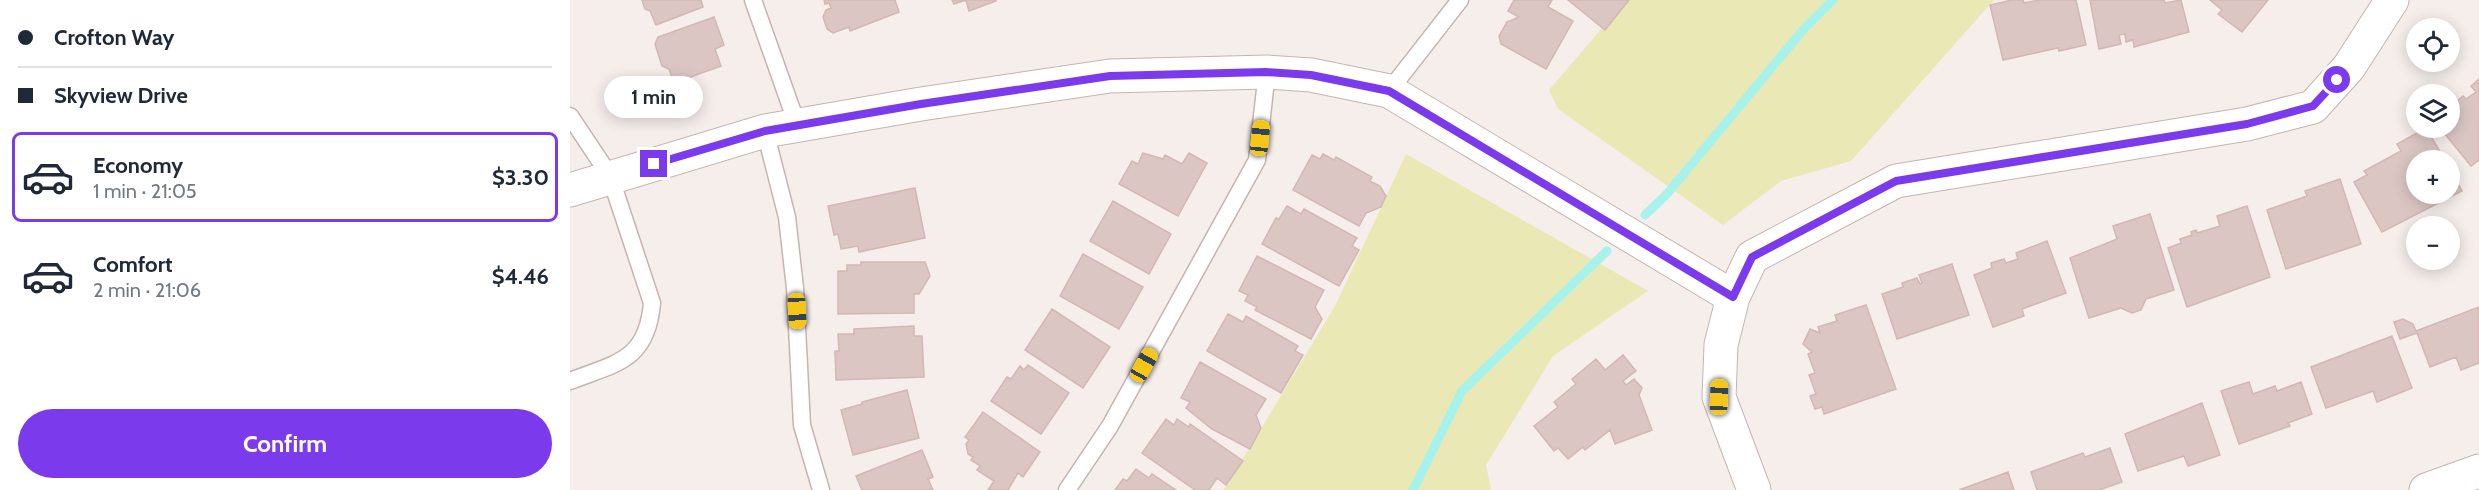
<!DOCTYPE html>
<meta charset="utf-8">
<style>
:root{--surface:#fff;--page:#f6f6f7;--text:#1f2937;--muted:#747a83;--line:#e0e1e3;--accent:#7c3aed}
body{margin:0;font-family:Cabin,sans-serif;background:var(--page);color:var(--text);height:100vh;display:flex;flex-direction:column;font-size:22px;white-space:nowrap}
*{box-sizing:border-box;margin:0}
p{font-size:20px;color:var(--muted)}
.icon{flex:none;width:33px;height:33px;fill:none;stroke:currentColor;stroke-width:2;stroke-linecap:round;stroke-linejoin:round}
.map{position:relative;flex:1;overflow:hidden}
.drawer{display:flex;flex-direction:column;background:var(--surface);width:570px}
.drawer>*{flex:none}
.banner{display:grid;align-content:center;height:132px;padding:0 18px;background:var(--surface)}
.controls{position:absolute;left:1836px;top:18px;display:grid;gap:12px}
.controls a{display:grid;place-items:center;width:54px;height:54px;border-radius:50%;background:var(--surface);box-shadow:0 3px 15px #0003;font-size:30px}
.end{position:absolute;width:27px;height:27px;margin:-14px;border:8px solid #7c3aed;background:#fff;box-shadow:0 0 0 3px #fff}
.from{border-radius:50%}
.bubble{position:absolute;height:42px;border-radius:21px;background:var(--surface);box-shadow:0 3px 15px #0003;font-size:20px;font-weight:800;line-height:42px;text-align:center}
.car{position:absolute;width:18px;height:36px;margin:-18px -9px;border-radius:8px;box-shadow:0 0 4px 2px #0007;background:linear-gradient(#f5c518 24%,#345 0 40%,#f5c518 0 76%,#345 0 86%,#f5c518 0)}
.banner b{display:flex;align-items:center;gap:21px;height:57px;font-size:22px}
.banner b+b{border-top:2px solid var(--line)}
.banner i{width:15px;height:15px;background:var(--text)}
ul{padding:0;list-style:none}
li{display:flex;align-items:center;gap:18px;height:90px;margin:0 12px 9px;padding:0 6px;border:3px solid transparent;border-radius:9px}
li div{flex:1}
li b{display:block;font-size:22px}
li em{font-style:normal;font-weight:800}
li.active{border-color:var(--accent)}
li>.icon{width:54px;height:54px;stroke-width:1.5}
.button{display:flex;gap:12px;margin-top:auto;padding:12px 18px}
.button a{flex:1;height:69px;border-radius:36px;background:var(--accent);color:#fff;font-size:24px;font-weight:800;line-height:69px;text-align:center}
main{display:flex;flex:1;min-height:0}
.map>svg:first-child{display:block}
.green{fill:#eae8b4}
.lines{fill:none;stroke-linecap:round;stroke-linejoin:round}
.stream{stroke:#a8f2ec;stroke-width:9}
.building{fill:#dbc6c3;stroke:#d3b7b3;stroke-width:1.5}
.service-casing{stroke:#c5b4b0;stroke-width:19}
.minor-casing{stroke:#c5b4b0;stroke-width:35}
.service{stroke:#fff;stroke-width:16}
.minor{stroke:#fff;stroke-width:33}
.route{stroke:#7c3aed;stroke-width:8}
</style>
<main>
<section class="drawer">
<div class="banner">
<b><i class="from"></i>Crofton Way</b>
<b><i></i>Skyview Drive</b>
</div>
<ul>
<li class="active"><svg class="icon" aria-label="car" viewBox="0 0 24 24"><path d="M5 17H2v-5l4-1 3-4h7l3 4 3 1v5h-3M9 17h6M6 11h13"/><circle cx="7" cy="17" r="2"/><circle cx="17" cy="17" r="2"/></svg><div><b>Economy</b><p>1 min · 21:05</p></div><em>$3.30</em></li>
<li><svg class="icon" aria-label="car" viewBox="0 0 24 24"><path d="M5 17H2v-5l4-1 3-4h7l3 4 3 1v5h-3M9 17h6M6 11h13"/><circle cx="7" cy="17" r="2"/><circle cx="17" cy="17" r="2"/></svg><div><b>Comfort</b><p>2 min · 21:06</p></div><em>$4.46</em></li>
</ul>
<div class="button"><a>Confirm</a></div>
</section>
<div class="map">
<svg width="1909" height="490" viewBox="0 0 1909 490">
<rect width="100%" height="100%" fill="#f6eeeb"/>
<path class="green" d="M 1056,0 L 1424,0 L 1281,161 L 1211,181 L 1153,225 L 988,109 L 979,90 Z
M 836,154 L 1078,291 L 983,356 L 916,465 L 921,490 L 654,490 L 765,306 Z"/>
<g class="lines">
<path class="stream" d="M 1075,215 L 1097,194 L 1232,31 L 1263,0
M 843,490 L 892,391 L 1037,251"/>
</g>
<path class="building" d="M 72,0 L 131,0 L 133,7 L 86,25 L 80,11 L 75,9 Z
M 254,0 L 325,0 L 329,12 L 280,31 L 279,27 L 263,33 L 257,29 L 253,17 L 256,10 L 261,8 L 259,3 L 255,4 Z
M 382,0 L 426,0 L 426,1 L 399,11 L 396,0 L 384,4 Z
M 944,0 L 982,0 L 978,7 L 1003,21 L 976,69 L 931,44 L 929,36 L 937,22 L 949,17 L 938,11 Z
M 998,0 L 1059,0 L 1035,30 Z
M 1442,0 L 1453,0 L 1454,3 L 1469,0 L 1506,0 L 1516,45 L 1489,51 L 1488,48 L 1433,60 L 1420,5 Z
M 1520,0 L 1594,0 L 1595,3 L 1611,0 L 1619,32 L 1564,47 L 1563,40 L 1556,42 L 1555,34 L 1549,35 L 1551,44 L 1529,49 Z
M 1640,0 L 1698,0 L 1672,32 L 1648,14 L 1652,10 Z
M 144,17 L 154,45 L 145,49 L 151,66 L 104,83 L 99,69 L 92,66 L 85,44 L 88,37 Z
M 1909,79 L 1909,160 L 1901,166 L 1870,128 L 1880,128 L 1880,107 L 1893,96 L 1896,99 L 1906,92 L 1901,86 Z
M 1856,128 L 1875,160 L 1846,160 L 1846,194 L 1880,194 L 1880,169 L 1892,191 L 1812,232 L 1784,182 L 1797,175 L 1794,171 L 1831,151 L 1827,144 Z
M 573,153 L 593,159 L 595,155 L 612,164 L 619,153 L 637,163 L 608,216 L 549,184 L 562,161 L 568,164 Z
M 753,154 L 764,160 L 766,157 L 802,177 L 800,181 L 810,186 L 816,196 L 811,207 L 796,213 L 789,226 L 723,190 L 742,155 L 750,159 Z
M 1770,179 L 1791,244 L 1716,269 L 1697,210 L 1737,196 L 1735,191 Z
M 345,188 L 355,238 L 289,252 L 288,246 L 271,249 L 268,234 L 264,235 L 258,206 Z
M 543,201 L 601,234 L 579,274 L 520,241 Z
M 717,206 L 731,214 L 734,209 L 787,238 L 782,246 L 789,250 L 769,286 L 692,244 L 706,218 L 709,219 Z
M 1677,206 L 1700,277 L 1617,307 L 1598,248 L 1611,243 L 1610,239 L 1622,235 L 1621,232 L 1626,230 L 1627,233 L 1650,226 L 1647,216 Z
M 1580,214 L 1604,290 L 1576,299 L 1571,310 L 1562,313 L 1551,308 L 1519,318 L 1500,258 L 1547,239 L 1543,226 Z
M 1477,241 L 1496,293 L 1452,309 L 1454,316 L 1423,327 L 1404,275 L 1422,268 L 1421,263 L 1434,259 L 1436,263 L 1448,259 L 1446,253 Z
M 513,254 L 573,287 L 549,329 L 490,296 Z
M 687,256 L 754,290 L 745,307 L 752,319 L 741,339 L 685,310 L 687,307 L 675,301 L 678,295 L 669,291 Z
M 291,262 L 355,262 L 360,276 L 349,294 L 344,294 L 344,313 L 268,314 L 268,271 L 277,271 L 277,265 L 291,265 Z
M 1382,264 L 1399,315 L 1327,339 L 1312,294 L 1333,287 L 1332,283 L 1347,278 L 1350,284 L 1352,283 L 1349,275 Z
M 1296,305 L 1326,389 L 1254,414 L 1252,407 L 1245,409 L 1240,396 L 1246,394 L 1239,375 L 1245,373 L 1238,354 L 1242,352 L 1233,344 L 1240,329 L 1250,333 L 1248,327 L 1267,321 L 1265,315 Z
M 1909,307 L 1909,363 L 1891,370 L 1886,357 L 1860,367 L 1847,333 L 1830,339 L 1824,322 L 1833,319 L 1843,324 L 1846,331 Z
M 482,309 L 540,347 L 513,388 L 455,350 Z
M 658,314 L 673,322 L 676,316 L 728,346 L 725,351 L 733,355 L 711,393 L 637,351 Z
M 344,326 L 344,336 L 352,336 L 354,377 L 266,380 L 265,351 L 269,351 L 268,334 L 284,334 L 284,329 Z
M 1822,336 L 1842,388 L 1807,402 L 1803,391 L 1756,408 L 1741,367 Z
M 1053,355 L 1066,371 L 1053,381 L 1056,385 L 1064,379 L 1072,388 L 1069,395 L 1082,430 L 1045,444 L 1040,430 L 1015,450 L 1013,447 L 998,459 L 988,448 L 984,451 L 964,426 L 988,407 L 984,402 L 1006,384 L 1002,379 L 1026,359 L 1035,370 Z
M 630,362 L 696,399 L 686,415 L 691,428 L 680,449 L 642,429 L 616,408 L 620,402 L 611,398 Z
M 458,365 L 499,393 L 471,434 L 421,401 L 437,377 L 441,379 L 450,366 L 454,370 Z
M 1679,382 L 1683,394 L 1705,386 L 1707,391 L 1731,382 L 1742,414 L 1718,423 L 1720,426 L 1669,444 L 1651,391 Z
M 337,390 L 349,438 L 283,455 L 271,410 L 292,404 L 292,402 Z
M 1632,403 L 1650,455 L 1618,466 L 1614,456 L 1568,471 L 1555,434 Z
M 413,412 L 470,452 L 453,477 L 448,473 L 438,490 L 418,490 L 424,481 L 407,470 L 410,466 L 401,460 L 403,457 L 398,454 L 396,444 L 399,440 L 395,437 Z
M 596,419 L 604,425 L 607,419 L 619,427 L 620,424 L 673,461 L 656,485 L 647,478 L 639,490 L 625,490 L 572,453 Z
M 1540,448 L 1552,482 L 1529,490 L 1467,490 L 1461,472 L 1513,453 L 1515,457 Z
M 352,450 L 363,477 L 358,479 L 363,490 L 292,490 L 286,476 Z
M 566,469 L 579,478 L 582,474 L 606,490 L 545,490 L 553,479 L 557,481 Z
M 1438,472 L 1444,490 L 1389,490 Z"/>
<g class="lines">
<defs>
<path id="service" d="M 183,0 L 228,127
M 819,91 L 890,0
M 0,116 L 40,176 L 82,303 C 77,361 46,363 0,381
M 195,131 L 217,217 L 225,288 L 232,425 L 251,490
M 497,490 L 540,426 L 687,160 L 697,72"/>
<path id="minor" d="M 0,190 L 195,131 L 351,104 L 540,76 L 697,72 L 741,75 L 819,91 L 1163,297
M 1184,490 L 1149,397 L 1151,345 L 1163,297 L 1182,257 L 1326,181 L 1677,124 L 1743,107 L 1779,67 L 1822,0
M 1856,490 L 1909,471"/>
</defs>
<use href="#service" class="service-casing"/>
<use href="#minor" class="minor-casing"/>
<use href="#service" class="service"/>
<use href="#minor" class="minor"/>
</g>
<g class="lines">
<path class="route" d="M 84,164 L 195,131 L 351,104 L 540,76 L 696,72 L 741,75 L 819,91 L 1163,297 L 1182,257 L 1326,181 L 1677,124 L 1743,106 L 1767,80"/>
</g>
</svg>
<div class="controls">
<a><svg class="icon" aria-label="locate" viewBox="0 0 24 24"><circle cx="12" cy="12" r="6"/><path d="M12 2v4M12 18v4M2 12h4M18 12h4"/></svg></a>
<a><svg class="icon" aria-label="layers" viewBox="0 0 24 24"><path d="M12 4l9 5-9 5-9-5zM3 14l9 5 9-5"/></svg></a>
<a>+</a>
<a>−</a>
</div>
<i class="end from" style="left:1767px;top:80px"></i>
<i class="end" style="left:84px;top:164px"></i>
<div class="bubble" style="left:34px;top:76px;width:99px">1 min</div>
<i class="car" style="left:690px;top:138px;rotate:6deg"></i>
<i class="car" style="left:227px;top:311px;rotate:177deg"></i>
<i class="car" style="left:574px;top:365px;rotate:29deg"></i>
<i class="car" style="left:1149px;top:397px;rotate:2deg"></i>
</div>
</main>
